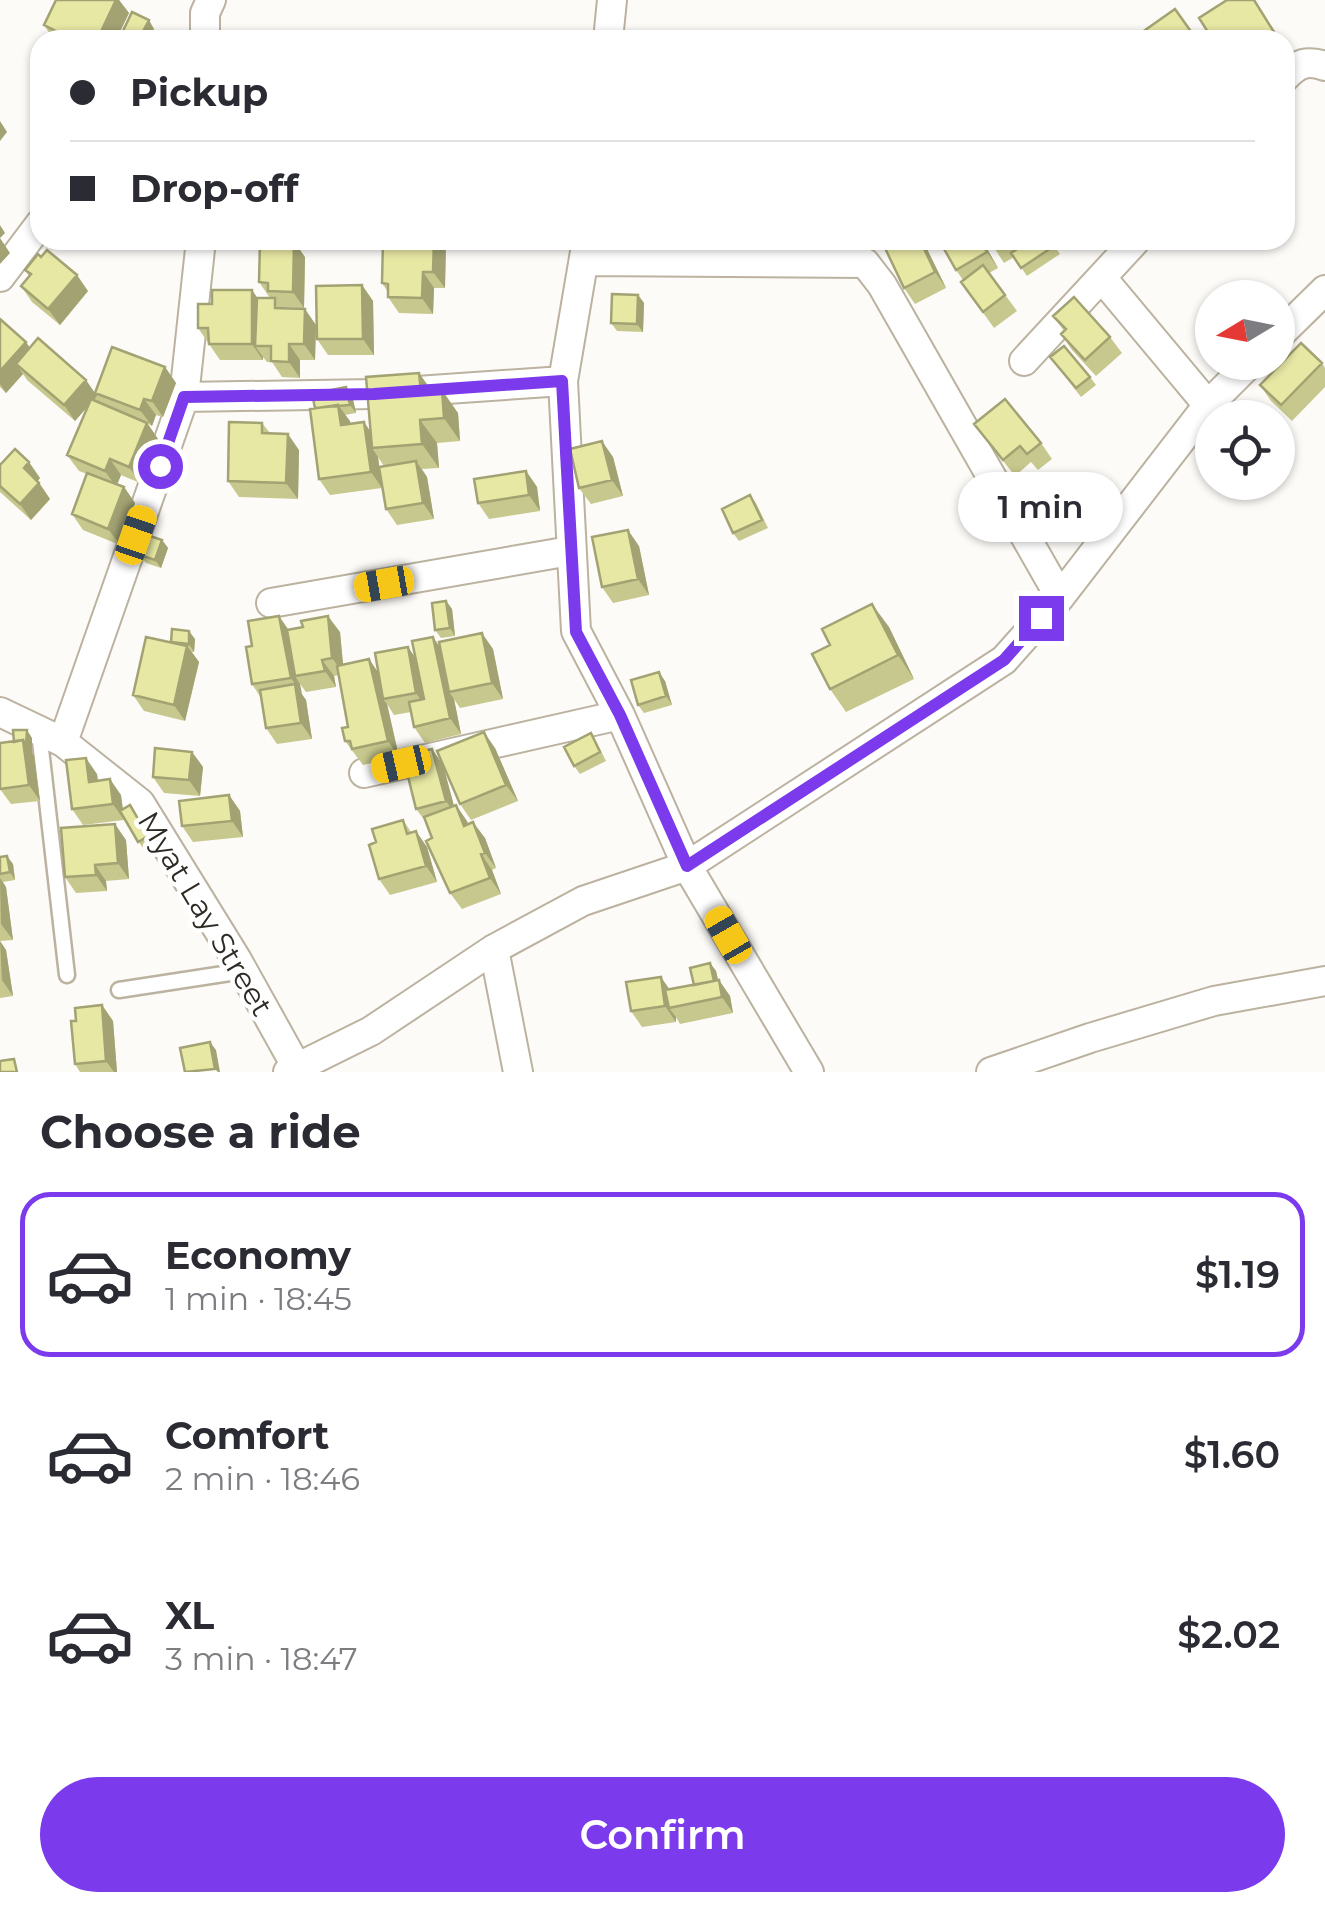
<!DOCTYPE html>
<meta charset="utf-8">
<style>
:root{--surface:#fff;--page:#f7f7f7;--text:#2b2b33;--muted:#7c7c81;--line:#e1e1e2;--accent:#7c3aed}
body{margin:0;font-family:Montserrat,sans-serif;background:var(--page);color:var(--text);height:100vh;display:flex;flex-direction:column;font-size:38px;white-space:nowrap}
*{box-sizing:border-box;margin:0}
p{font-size:32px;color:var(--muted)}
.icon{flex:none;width:55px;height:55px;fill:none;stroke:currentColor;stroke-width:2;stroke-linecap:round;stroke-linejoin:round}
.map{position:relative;height:1072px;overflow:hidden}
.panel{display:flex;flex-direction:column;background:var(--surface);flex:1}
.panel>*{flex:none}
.guide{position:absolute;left:30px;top:30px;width:1265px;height:220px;border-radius:30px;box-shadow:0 2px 8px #0004;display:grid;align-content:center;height:220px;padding:0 40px;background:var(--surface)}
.needle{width:65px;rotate:260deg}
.buttons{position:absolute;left:1195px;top:280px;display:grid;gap:20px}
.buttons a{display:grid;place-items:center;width:100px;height:100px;border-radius:50%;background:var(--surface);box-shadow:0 2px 8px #0004;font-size:50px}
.end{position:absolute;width:45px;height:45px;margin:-22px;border:12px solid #7c3aed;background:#fff;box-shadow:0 0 0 5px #fff}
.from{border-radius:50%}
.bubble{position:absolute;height:70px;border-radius:35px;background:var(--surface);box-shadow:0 2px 8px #0004;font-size:32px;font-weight:600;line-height:70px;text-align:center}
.car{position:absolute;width:30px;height:60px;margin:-30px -15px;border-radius:12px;box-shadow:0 0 8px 2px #0007;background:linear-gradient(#f5c518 24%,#345 0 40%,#f5c518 0 76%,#345 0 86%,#f5c518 0)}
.guide b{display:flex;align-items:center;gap:35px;height:95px;font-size:38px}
.guide b+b{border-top:2px solid var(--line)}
.guide i{width:25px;height:25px;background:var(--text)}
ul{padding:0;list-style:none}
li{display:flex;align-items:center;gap:30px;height:165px;margin:0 20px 15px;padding:0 20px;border:5px solid transparent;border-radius:30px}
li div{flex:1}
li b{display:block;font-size:38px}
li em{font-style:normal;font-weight:600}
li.on{border-color:var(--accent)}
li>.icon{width:90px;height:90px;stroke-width:1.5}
h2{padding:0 40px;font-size:45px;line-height:120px}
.cta{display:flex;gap:20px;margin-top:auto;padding:20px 40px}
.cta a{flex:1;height:115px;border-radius:60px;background:var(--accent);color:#fff;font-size:40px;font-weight:600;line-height:115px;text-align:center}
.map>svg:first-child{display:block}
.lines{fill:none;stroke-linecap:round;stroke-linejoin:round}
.service-casing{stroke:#bbb2a0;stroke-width:19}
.minor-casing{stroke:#bbb2a0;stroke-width:32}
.service{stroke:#fff;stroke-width:14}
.minor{stroke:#fff;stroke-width:28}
.wall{fill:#c7c88d}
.shaded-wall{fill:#a2a273}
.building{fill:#e7e8a4;stroke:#a2a273;stroke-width:2.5}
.route{stroke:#7c3aed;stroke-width:12}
.labels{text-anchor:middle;stroke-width:9;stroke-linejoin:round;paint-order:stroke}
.street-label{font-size:30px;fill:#2e2a24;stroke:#fff}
</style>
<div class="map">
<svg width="1325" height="1072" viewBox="0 0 1325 1072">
<rect width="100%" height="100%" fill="#fdfbf8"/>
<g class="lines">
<defs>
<path id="service" d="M 39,732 L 67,975
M 119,990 L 243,971"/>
<path id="minor" d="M 205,40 L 205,13 L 211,0
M 608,40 L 612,0
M 1285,77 C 1298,63 1307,60 1325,66
M 587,240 L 563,381 L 576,631 L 620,715 L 687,866 L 809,1072
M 585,261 L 865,263 L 882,285 L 1060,597
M 0,277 L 40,224
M 1102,278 L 1208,405
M 1278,336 L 1325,290
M 1024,361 L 1136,240
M 184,397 L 374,394 L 563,381
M 271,603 L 570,551
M 0,712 L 63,742 L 140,803 L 237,960 L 296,1066
M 63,742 L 184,397 L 201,240
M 364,773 L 620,715
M 494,949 L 518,1072
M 288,1072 L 371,1031 L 494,949 L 583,901 L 687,866 L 1004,660 L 1060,597 L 1208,405 L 1251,362
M 991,1072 L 1090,1038 L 1214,1001 L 1325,981"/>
</defs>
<use href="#service" class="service-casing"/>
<use href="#minor" class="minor-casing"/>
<use href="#service" class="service"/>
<use href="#minor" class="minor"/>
</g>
<path class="wall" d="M 56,0 L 119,0 L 129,13 L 116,40 L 54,40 L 44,25 Z
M 154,29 L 148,40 L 131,40 L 123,31 Z
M 1285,48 L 1291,56 L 1285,60 Z
M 901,240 L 921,240 L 927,249 L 946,288 L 915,304 L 904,288 Z
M 982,240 L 998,268 L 989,273 L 1017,311 L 994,328 L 961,282 L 963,280 L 956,270 Z
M 989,240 L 1027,240 L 1028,242 L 1050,240 L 1060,254 L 1027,276 L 1014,257 L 1004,263 Z
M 446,242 L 445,288 L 434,288 L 433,314 L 399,313 L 388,297 L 388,292 L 382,283 Z
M 305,257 L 304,308 L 281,307 L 316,325 L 315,360 L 300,360 L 300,378 L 282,377 L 272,362 L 267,362 L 263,357 L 263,360 L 220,360 L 198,328 L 212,304 L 252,290 L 257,298 L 270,298 L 259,282 Z
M 25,270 L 88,291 L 60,325 L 32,302 L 21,286 L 29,276 Z
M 362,285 L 373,301 L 374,355 L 328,355 L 317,339 Z
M 638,295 L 644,303 L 643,332 L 617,331 L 611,323 Z
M 1053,316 L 1110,337 L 1122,353 L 1096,376 L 1072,350 L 1061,334 L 1064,331 Z
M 0,319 L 30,348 L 95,393 L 165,367 L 176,383 L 163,417 L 156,415 L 152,426 L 148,424 L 158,439 L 140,483 L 121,475 L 117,485 L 124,487 L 135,503 L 120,545 L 83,530 L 72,514 L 87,474 L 79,471 L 67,455 L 87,407 L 75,421 L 27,380 L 23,374 L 6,393 L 0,387 Z
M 1050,357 L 1090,377 L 1096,385 L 1081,397 Z
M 1322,363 L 1325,368 L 1325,387 L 1292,421 L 1271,401 L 1260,385 Z
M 419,373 L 431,390 L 458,413 L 460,441 L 437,443 L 439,468 L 422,469 L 427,477 L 434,519 L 397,525 L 386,509 L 384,466 L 378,457 L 382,488 L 330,495 L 319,479 L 315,408 L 346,387 L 352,395 L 356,413 L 345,415 L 350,424 L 370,431 Z
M 262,423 L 270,433 L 299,450 L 298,499 L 239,497 L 228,481 Z
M 974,424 L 1041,443 L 1052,459 L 1038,470 L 1031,462 L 1015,476 Z
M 613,457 L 623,496 L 591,504 L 579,488 Z
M 0,465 L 40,478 L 38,481 L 50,499 L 31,520 L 0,492 Z
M 526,471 L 537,487 L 540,511 L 489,519 L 478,503 Z
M 750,495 L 756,503 L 768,528 L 739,541 L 733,533 Z
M 162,540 L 168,548 L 161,568 L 146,563 L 140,555 Z
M 639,546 L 649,595 L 613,603 L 602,587 Z
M 446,601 L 452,609 L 455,636 L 441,638 L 435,630 Z
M 889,627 L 914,679 L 846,712 L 830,689 L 830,645 Z
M 288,630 L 340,632 L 343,665 L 369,659 L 378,673 L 408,647 L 415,658 L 440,648 L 493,649 L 503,699 L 460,708 L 454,699 L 461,734 L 425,743 L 414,727 L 411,712 L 394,715 L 387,704 L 399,757 L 363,765 L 345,741 L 348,727 L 339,675 L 334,676 L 336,687 L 306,692 L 300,684 L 301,694 L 306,700 L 312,739 L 277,744 L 266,728 L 261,698 L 252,684 Z
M 195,639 L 194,652 L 192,652 L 199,662 L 185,721 L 144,711 L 133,695 L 171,642 Z
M 665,681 L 672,705 L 644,713 L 638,705 Z
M 32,738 L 32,753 L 34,756 L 40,801 L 11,804 L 0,789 Z
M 596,741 L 606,761 L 580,774 L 574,766 Z
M 495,748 L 518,801 L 471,820 L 460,804 L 443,765 L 454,806 L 468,824 L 485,838 L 496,868 L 492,870 L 501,894 L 462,909 L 450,893 L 427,823 L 416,809 L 432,749 L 443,765 Z
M 192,752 L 203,767 L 200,796 L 164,793 L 153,777 Z
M 97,774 L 98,781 L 121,795 L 123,809 L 130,805 L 154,844 L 144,850 L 124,818 L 124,820 L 83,825 L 72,809 Z
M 229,795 L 240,811 L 243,837 L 193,842 L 182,826 Z
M 403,820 L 411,832 L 427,847 L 437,882 L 390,895 L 379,879 L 376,842 Z
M 126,840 L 129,879 L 106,881 L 107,891 L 76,893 L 65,877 Z
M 0,857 L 13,864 L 15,880 L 3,882 L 6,887 L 13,940 L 0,941 Z
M 0,941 L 6,950 L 13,996 L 0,998 Z
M 710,963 L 716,971 L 718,980 L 730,996 L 733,1013 L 680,1024 L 676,1017 L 676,1022 L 642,1027 L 631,1011 L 670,990 L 694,985 Z
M 102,1005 L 113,1021 L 117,1072 L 80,1072 L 75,1064 L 76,1021 Z"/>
<path class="shaded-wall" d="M 116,0 L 119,0 L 129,13 L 116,40 L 97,40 Z
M 149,20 L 154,29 L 148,40 L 140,40 Z
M 0,121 L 7,132 L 0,141 Z
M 0,225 L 5,233 L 0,238 L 10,253 L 0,264 Z
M 434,240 L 444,240 L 446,242 L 445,288 L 433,272 Z
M 920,240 L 927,249 L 946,288 L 935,272 Z
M 980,240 L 982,240 L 998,268 L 987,252 Z
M 294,241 L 305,257 L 304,308 L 293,292 Z
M 423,272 L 434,288 L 433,314 L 422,298 Z
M 77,275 L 88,291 L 60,325 L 48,309 Z
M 362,285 L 373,301 L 374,355 L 363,339 Z
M 252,290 L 263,306 L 255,346 L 263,357 L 263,360 L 252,344 Z
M 638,295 L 644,303 L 643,332 L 637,324 Z
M 305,309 L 316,325 L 315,360 L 304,344 Z
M 26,342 L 37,358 L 16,364 L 23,374 L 6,393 L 0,384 L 0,371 Z
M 289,344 L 300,360 L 300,378 L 289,362 Z
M 165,367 L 176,383 L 163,417 L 152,401 Z
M 419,373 L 436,397 L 421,391 Z
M 86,380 L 97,396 L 75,421 L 64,405 Z
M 346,387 L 352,395 L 356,413 L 350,405 Z
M 442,390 L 458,413 L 460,441 L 444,418 Z
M 144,399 L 156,415 L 152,426 L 140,410 Z
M 338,405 L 350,421 L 352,441 L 341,425 Z
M 420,420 L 437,443 L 439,468 L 422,444 Z
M 364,422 L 375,438 L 372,448 L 378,457 L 382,488 L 371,472 Z
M 147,423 L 158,439 L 140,483 L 129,467 Z
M 288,434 L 299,450 L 298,499 L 286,483 Z
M 602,441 L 613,457 L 623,496 L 612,480 Z
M 110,459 L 121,475 L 116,487 L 105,471 Z
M 416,461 L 427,477 L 434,519 L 423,503 Z
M 29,462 L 40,478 L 35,484 L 24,468 Z
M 526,471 L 537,487 L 540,511 L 529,495 Z
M 39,483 L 50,499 L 31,520 L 20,504 Z
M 124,487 L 135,503 L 120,545 L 108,529 Z
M 628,530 L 639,546 L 649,595 L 638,579 Z
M 162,540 L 168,548 L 161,568 L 155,560 Z
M 446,601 L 452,609 L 455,636 L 450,628 Z
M 872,604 L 889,627 L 914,679 L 898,655 Z
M 279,616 L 290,632 L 295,676 L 300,684 L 302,694 L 291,678 Z
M 328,616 L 340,632 L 344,674 L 332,658 Z
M 189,631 L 195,639 L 194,652 L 189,644 Z
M 482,633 L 493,649 L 503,699 L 492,683 Z
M 433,637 L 444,653 L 449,692 L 454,699 L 461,734 L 450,718 Z
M 187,646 L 199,662 L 185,721 L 174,705 Z
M 408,647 L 419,663 L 427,709 L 416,693 Z
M 369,659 L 380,675 L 383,699 L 387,704 L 399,757 L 388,741 Z
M 322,660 L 334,676 L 336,687 L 325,671 Z
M 659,672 L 665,681 L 672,705 L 666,696 Z
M 295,684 L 306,700 L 312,739 L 301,723 Z
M 27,730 L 32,738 L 32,753 L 34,756 L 40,801 L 29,785 L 23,740 Z
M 484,732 L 495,748 L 518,801 L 506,785 Z
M 432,749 L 443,765 L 457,817 L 446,801 Z
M 192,752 L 203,767 L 200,796 L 189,780 Z
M 86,758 L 97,774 L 100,798 L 89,782 Z
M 110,779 L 121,795 L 124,820 L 113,804 Z
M 229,795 L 240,811 L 243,837 L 232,821 Z
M 456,805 L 467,821 L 475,842 L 464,826 Z
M 473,822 L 485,838 L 496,868 L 485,853 Z
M 115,824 L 126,840 L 129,879 L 118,863 Z
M 416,831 L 427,847 L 437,882 L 426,866 Z
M 481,854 L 492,870 L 501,894 L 490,878 Z
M 7,856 L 13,864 L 15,880 L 10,872 Z
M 95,865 L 106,881 L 107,891 L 96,875 Z
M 0,878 L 6,887 L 13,940 L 1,924 Z
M 0,941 L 6,950 L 13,996 L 2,980 Z
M 710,963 L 716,971 L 721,993 L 715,985 Z
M 661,977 L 672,993 L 669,1008 L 676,1017 L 676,1022 L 665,1006 Z
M 719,980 L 730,996 L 733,1013 L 722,997 Z
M 102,1005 L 113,1021 L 117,1072 L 114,1072 L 106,1061 Z
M 210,1042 L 216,1050 L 220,1072 L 218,1072 L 215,1069 Z"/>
<path class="building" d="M 56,0 L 116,0 L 97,40 L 74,40 L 44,25 Z
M 1227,0 L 1254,0 L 1279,40 L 1213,40 L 1199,18 Z
M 1175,9 L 1197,40 L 1131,40 Z
M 132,12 L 149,20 L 139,39 L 123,31 Z
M 383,240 L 434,240 L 433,272 L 423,272 L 422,298 L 388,297 L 388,284 L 382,283 Z
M 901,240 L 920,240 L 935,272 L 904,288 L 885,248 Z
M 939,240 L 980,240 L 987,252 L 956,270 Z
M 989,240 L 1005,240 L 993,247 Z
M 1031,240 L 1050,240 L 1054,246 L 1021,268 L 1011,253 Z
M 260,241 L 294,241 L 293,292 L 268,291 L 268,283 L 259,282 Z
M 47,250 L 77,275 L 48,309 L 21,286 L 31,274 L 25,270 L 38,254 L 41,257 Z
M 983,265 L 1005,295 L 983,312 L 961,282 Z
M 362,285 L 363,339 L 317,339 L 316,286 Z
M 212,290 L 252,290 L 252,344 L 209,344 L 208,328 L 198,328 L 198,304 L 212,304 Z
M 612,294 L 638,295 L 637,324 L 611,323 Z
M 1074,297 L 1110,337 L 1085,360 L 1061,334 L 1066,329 L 1053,316 Z
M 257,298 L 275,298 L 275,308 L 305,309 L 304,344 L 289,344 L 289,362 L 271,361 L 271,346 L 255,346 Z
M 0,319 L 26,342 L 0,371 Z
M 38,338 L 86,380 L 64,405 L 16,364 Z
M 1301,343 L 1322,363 L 1281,405 L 1260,385 Z
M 1064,346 L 1090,377 L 1076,388 L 1050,357 Z
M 112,347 L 165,367 L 152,401 L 144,399 L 140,410 L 95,393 Z
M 419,373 L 421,391 L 442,390 L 444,418 L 420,420 L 422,444 L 372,448 L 366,377 Z
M 346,387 L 350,405 L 315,408 L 312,394 Z
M 91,399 L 147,423 L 129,467 L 110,459 L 105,471 L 67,455 Z
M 1005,399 L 1041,443 L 1027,454 L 1020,446 L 1003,460 L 974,424 Z
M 338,405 L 341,425 L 364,422 L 371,472 L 319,479 L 310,409 Z
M 229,422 L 262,423 L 262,433 L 288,434 L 286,483 L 228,481 Z
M 602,441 L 612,480 L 579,488 L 570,449 Z
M 15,449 L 29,462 L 24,468 L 39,483 L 20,504 L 0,486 L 0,465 Z
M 416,461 L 423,503 L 386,509 L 379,467 Z
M 526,471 L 529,495 L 478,503 L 474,479 Z
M 87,473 L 124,487 L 108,529 L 72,514 Z
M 750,495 L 762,520 L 733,533 L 722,509 Z
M 628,530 L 638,579 L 602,587 L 592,537 Z
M 147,535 L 162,540 L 155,560 L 140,555 Z
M 446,601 L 450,628 L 435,630 L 432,603 Z
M 872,604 L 898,655 L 830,689 L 812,654 L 830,645 L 822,629 Z
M 279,616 L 291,678 L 252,684 L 246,647 L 252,646 L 248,621 Z
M 328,616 L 332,658 L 322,660 L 325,671 L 295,676 L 287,630 L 303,627 L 301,621 Z
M 172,629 L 189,631 L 189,644 L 171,642 Z
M 482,633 L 492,683 L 449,692 L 439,642 Z
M 146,637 L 187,646 L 174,705 L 133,695 Z
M 433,637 L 450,718 L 414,727 L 409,702 L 424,699 L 412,641 Z
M 408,647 L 416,693 L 383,699 L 375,653 Z
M 369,659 L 388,741 L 352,749 L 350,741 L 345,741 L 342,728 L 348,727 L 337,666 Z
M 659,672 L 666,696 L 638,705 L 631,680 Z
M 295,684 L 301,723 L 266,728 L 260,690 Z
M 13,730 L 27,730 L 26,745 L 23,740 L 14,742 Z
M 484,732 L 506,785 L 460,804 L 437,751 Z
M 591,733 L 600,752 L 574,766 L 564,747 Z
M 23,740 L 29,785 L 0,789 L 0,743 Z
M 155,748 L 192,752 L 189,780 L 153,777 Z
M 432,749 L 446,801 L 416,809 L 403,756 Z
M 86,758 L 89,782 L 110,779 L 113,804 L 72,809 L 66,760 Z
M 229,795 L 232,821 L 182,826 L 179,801 Z
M 130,805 L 148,836 L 138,842 L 120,811 Z
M 456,805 L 464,826 L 473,822 L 485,853 L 481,854 L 490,878 L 450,893 L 426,841 L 432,838 L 424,817 Z
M 403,820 L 407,834 L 416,831 L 426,866 L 379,879 L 369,845 L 376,842 L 372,829 Z
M 115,824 L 118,863 L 95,865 L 96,875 L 65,877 L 61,828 Z
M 7,856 L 10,872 L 0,874 L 0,857 Z
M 710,963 L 714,981 L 694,985 L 690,968 Z
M 661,977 L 665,1006 L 631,1011 L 626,982 Z
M 719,980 L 722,997 L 669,1008 L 665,990 Z
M 102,1005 L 106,1061 L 75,1064 L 71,1021 L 76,1021 L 75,1008 Z
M 210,1042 L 215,1069 L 185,1072 L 180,1048 Z
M 14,1059 L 17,1072 L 0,1072 L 0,1061 Z"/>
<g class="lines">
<path class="route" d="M 160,466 L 184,397 L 374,394 L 562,381 L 576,632 L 620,715 L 687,866 L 1004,660 L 1041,618"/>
</g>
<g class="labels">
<g class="street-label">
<text transform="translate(205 914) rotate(59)" y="10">Myat Lay Street</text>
</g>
</g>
</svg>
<div class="buttons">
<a><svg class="needle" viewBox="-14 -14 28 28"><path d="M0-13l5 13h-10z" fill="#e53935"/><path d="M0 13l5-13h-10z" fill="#7c7c81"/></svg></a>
<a><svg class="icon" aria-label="locate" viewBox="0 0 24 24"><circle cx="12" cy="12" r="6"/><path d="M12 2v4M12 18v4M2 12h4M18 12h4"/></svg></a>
</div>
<i class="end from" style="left:160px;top:466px"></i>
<i class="end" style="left:1041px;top:618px"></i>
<div class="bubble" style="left:958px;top:472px;width:165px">1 min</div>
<i class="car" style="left:136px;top:535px;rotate:19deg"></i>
<i class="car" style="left:384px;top:584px;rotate:260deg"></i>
<i class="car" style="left:401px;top:764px;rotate:257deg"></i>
<i class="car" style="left:728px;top:935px;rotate:330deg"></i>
<div class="guide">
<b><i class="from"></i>Pickup</b>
<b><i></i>Drop-off</b>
</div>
</div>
<section class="panel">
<h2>Choose a ride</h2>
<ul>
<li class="on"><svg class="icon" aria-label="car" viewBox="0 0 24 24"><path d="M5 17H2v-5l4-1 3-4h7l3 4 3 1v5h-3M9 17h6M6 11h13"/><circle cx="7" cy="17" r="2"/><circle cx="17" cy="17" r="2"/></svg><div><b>Economy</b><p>1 min · 18:45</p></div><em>$1.19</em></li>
<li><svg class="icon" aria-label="car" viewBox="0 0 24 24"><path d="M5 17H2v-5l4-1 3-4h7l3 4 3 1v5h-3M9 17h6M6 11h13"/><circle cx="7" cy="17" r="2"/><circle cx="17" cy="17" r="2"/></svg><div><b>Comfort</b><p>2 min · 18:46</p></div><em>$1.60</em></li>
<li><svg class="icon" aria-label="car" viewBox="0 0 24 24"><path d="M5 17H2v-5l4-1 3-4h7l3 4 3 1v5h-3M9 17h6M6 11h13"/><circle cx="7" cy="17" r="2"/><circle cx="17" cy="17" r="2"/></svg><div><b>XL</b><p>3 min · 18:47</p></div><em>$2.02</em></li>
</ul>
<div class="cta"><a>Confirm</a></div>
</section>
